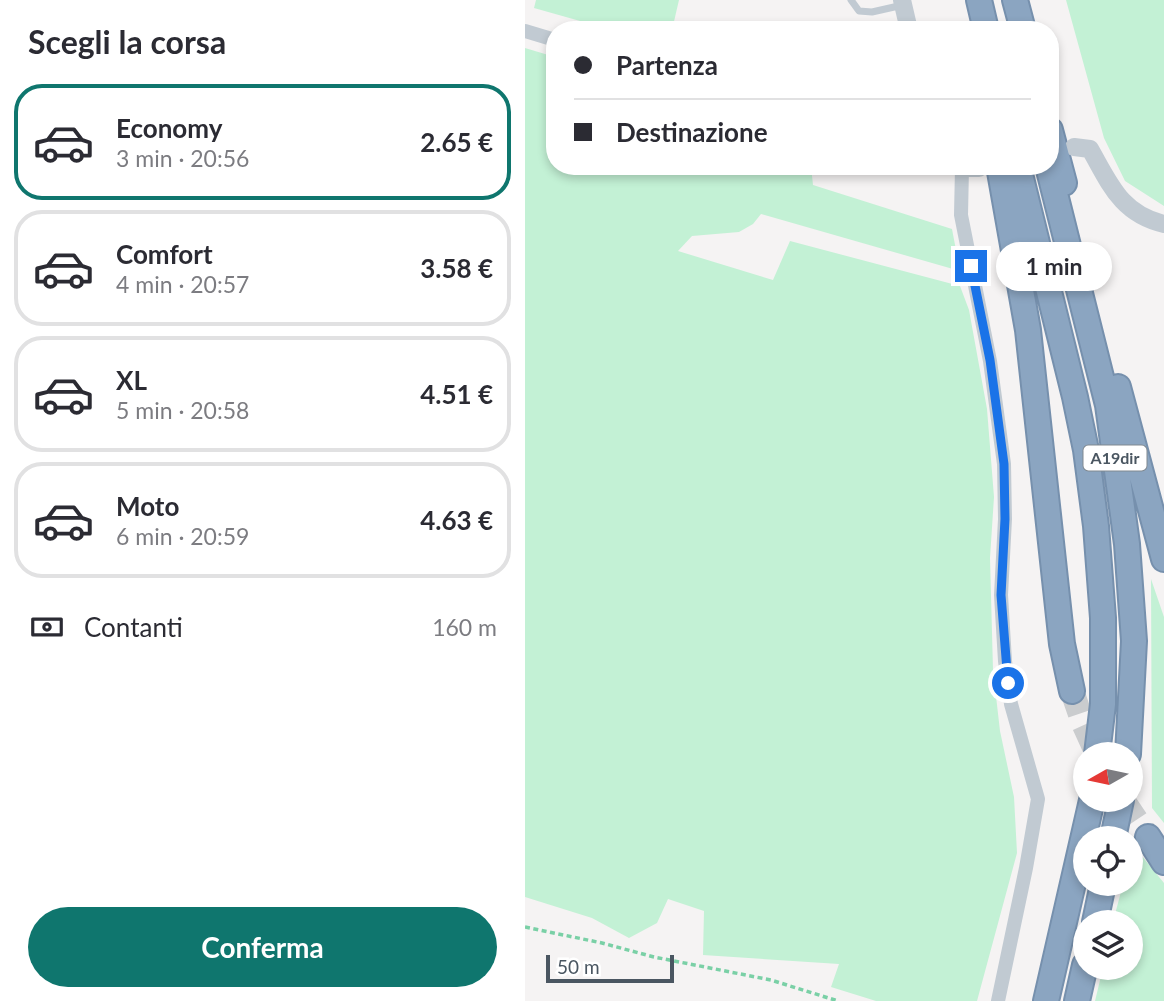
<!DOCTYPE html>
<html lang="it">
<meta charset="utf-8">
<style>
:root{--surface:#fff;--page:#f7f7f7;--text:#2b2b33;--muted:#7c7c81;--line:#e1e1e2;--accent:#0f766e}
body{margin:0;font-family:Lato,sans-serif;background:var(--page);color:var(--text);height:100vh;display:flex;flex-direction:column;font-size:26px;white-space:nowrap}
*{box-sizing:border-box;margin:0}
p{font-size:23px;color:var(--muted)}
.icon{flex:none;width:38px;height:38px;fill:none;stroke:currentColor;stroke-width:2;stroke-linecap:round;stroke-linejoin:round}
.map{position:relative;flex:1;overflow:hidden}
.side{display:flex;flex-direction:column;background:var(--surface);width:525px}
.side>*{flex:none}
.hud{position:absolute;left:21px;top:21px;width:513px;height:154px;border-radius:28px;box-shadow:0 4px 10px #0003;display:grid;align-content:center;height:154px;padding:0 28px;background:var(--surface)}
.needle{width:46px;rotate:261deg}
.controls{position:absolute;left:548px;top:742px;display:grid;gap:14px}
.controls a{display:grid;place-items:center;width:70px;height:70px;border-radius:50%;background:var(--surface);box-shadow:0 4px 10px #0003;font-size:35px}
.scale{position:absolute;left:21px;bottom:18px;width:128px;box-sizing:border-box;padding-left:7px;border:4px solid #4a5661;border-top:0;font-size:19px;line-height:24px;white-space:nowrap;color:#4a5661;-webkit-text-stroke:5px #fff;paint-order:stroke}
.end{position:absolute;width:32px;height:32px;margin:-16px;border:9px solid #1a73e8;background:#fff;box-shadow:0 0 0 4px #fff}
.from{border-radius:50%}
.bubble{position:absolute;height:49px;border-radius:24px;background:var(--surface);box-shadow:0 4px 10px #0003;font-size:23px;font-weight:700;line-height:49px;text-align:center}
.hud b{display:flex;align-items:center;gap:24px;height:66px;font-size:26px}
.hud b+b{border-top:2px solid var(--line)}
.hud i{width:18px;height:18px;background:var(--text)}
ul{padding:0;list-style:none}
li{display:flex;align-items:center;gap:21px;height:116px;margin:0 14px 10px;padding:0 14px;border:4px solid var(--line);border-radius:28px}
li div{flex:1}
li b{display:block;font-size:26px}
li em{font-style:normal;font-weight:700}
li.on{border-color:var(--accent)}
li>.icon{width:63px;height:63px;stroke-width:1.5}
h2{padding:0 28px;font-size:32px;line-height:84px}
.pay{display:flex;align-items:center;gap:18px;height:77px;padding:0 28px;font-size:26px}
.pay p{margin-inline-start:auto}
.cta{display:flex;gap:14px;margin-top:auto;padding:14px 28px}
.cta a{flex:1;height:80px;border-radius:42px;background:var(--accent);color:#fff;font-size:28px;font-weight:700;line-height:80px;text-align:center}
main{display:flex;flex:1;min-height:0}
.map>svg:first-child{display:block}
.green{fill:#c3f1d5}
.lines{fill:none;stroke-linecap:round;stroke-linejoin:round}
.motorway-tunnel{stroke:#caccce;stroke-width:24;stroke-dasharray:24 12;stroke-linecap:butt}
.motorway-casing{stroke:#7690ad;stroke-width:28}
.path{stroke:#7ad0a6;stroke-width:3.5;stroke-dasharray:5 3.5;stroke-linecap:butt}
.service{stroke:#c1cad2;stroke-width:7}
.minor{stroke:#c1cad2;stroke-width:14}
.tertiary{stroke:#c1cad2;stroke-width:18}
.motorway{stroke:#8ba5c1;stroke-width:24}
.route{stroke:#1a73e8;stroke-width:9}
.labels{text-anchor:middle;stroke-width:7;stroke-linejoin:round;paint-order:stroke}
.shield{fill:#fff;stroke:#808990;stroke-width:2}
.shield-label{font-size:16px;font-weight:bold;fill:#4a5661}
</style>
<main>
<section class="side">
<h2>Scegli la corsa</h2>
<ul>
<li class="on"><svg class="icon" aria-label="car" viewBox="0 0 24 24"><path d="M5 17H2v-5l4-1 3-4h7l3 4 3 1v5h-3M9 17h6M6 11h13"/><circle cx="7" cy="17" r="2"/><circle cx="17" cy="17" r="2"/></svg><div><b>Economy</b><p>3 min · 20:56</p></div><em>2.65 €</em></li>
<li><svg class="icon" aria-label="car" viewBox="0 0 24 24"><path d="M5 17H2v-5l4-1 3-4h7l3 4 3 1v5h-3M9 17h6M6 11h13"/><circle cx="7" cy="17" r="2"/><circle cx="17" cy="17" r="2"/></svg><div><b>Comfort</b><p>4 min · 20:57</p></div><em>3.58 €</em></li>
<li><svg class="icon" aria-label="car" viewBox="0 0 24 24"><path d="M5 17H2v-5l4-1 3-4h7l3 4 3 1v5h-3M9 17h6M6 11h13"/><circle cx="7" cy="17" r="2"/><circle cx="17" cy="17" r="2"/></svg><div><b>XL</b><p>5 min · 20:58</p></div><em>4.51 €</em></li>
<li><svg class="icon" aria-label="car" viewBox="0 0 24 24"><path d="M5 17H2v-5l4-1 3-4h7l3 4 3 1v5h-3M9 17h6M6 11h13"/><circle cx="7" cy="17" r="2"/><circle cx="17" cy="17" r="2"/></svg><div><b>Moto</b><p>6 min · 20:59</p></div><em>4.63 €</em></li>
</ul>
<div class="pay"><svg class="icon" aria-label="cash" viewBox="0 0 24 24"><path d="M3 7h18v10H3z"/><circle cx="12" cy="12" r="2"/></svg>Contanti<p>160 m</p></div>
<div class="cta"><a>Conferma</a></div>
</section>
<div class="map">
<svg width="639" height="1001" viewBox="0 0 639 1001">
<rect width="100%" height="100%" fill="#f5f3f3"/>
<path class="green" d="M 11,0 L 154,0 L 147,30 L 87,30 L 9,8 Z
M 541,0 L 639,0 L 639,206 L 600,181 L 579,138 Z
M 0,48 L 30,57 L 30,166 L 286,166 L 288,185 L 427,229 L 435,271 L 236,214 L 228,224 L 214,232 L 167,236 L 153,251 L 248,280 L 265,241 L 435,286 L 444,310 L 462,409 L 469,497 L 465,558 L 468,670 L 475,731 L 489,797 L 492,853 L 452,1001 L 351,1001 L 306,987 L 314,964 L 178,955 L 179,911 L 143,899 L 132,923 L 104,938 L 67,918 L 0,897 Z
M 626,579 L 639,617 L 639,823 L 627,808 Z
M 607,844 L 639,883 L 639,1001 L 570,1001 L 578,968 L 606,968 L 606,922 L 588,922 L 598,884 L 606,884 L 606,851 Z"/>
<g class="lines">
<path class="motorway-tunnel" d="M 547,691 L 558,723 L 572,754
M 598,800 L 623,837"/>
<defs>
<path id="motorway" d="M 454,0 L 461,30
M 490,0 L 498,30
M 525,130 L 539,183
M 474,166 L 503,330 L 537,644 L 547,691
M 493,166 L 550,397 L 561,450 L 571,526 L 578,618 L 578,704 L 572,754
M 523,166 L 583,405 L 602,544 L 609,641 L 603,754
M 593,387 L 639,559
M 623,837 L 639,862
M 588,838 L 596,800
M 570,922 L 578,884
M 521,1001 L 567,800
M 552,1001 L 560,965"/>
</defs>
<use href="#motorway" class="motorway-casing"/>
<path class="path" d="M 0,927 L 77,943 L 129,957 L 246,980 L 313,1001"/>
<path class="service" d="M 326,0 L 334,11 L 347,12 L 378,5"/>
<path class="minor" d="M 0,31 L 30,40
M 437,168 L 436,215 L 465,361 L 479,464 L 480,519 L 476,595 L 480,661 L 486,704 L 513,799 L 501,868 L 473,1001"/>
<path class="tertiary" d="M 377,0 L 384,30
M 549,147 L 565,149 C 585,184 596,214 639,224
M 434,166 L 436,168 L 454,168"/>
<use href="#motorway" class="motorway"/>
</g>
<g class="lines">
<path class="route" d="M 446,266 L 465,360 L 479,464 L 480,519 L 476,595 L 483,683"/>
</g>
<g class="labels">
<rect class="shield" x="558.5" y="445.5" width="63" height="25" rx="5"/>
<g class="shield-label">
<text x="590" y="464">A19dir</text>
</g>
</g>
</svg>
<div class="controls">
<a><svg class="needle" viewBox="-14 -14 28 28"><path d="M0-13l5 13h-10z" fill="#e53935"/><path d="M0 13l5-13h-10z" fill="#7c7c81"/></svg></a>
<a><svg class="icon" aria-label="locate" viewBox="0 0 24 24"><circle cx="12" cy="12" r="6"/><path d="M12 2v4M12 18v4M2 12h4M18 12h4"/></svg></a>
<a><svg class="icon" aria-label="layers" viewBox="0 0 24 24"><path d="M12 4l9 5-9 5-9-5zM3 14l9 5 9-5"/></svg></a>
</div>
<div class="scale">50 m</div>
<i class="end from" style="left:483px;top:683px"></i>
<i class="end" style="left:446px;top:266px"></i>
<div class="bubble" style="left:471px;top:242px;width:116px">1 min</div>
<div class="hud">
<b><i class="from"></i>Partenza</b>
<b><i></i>Destinazione</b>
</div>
</div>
</main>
